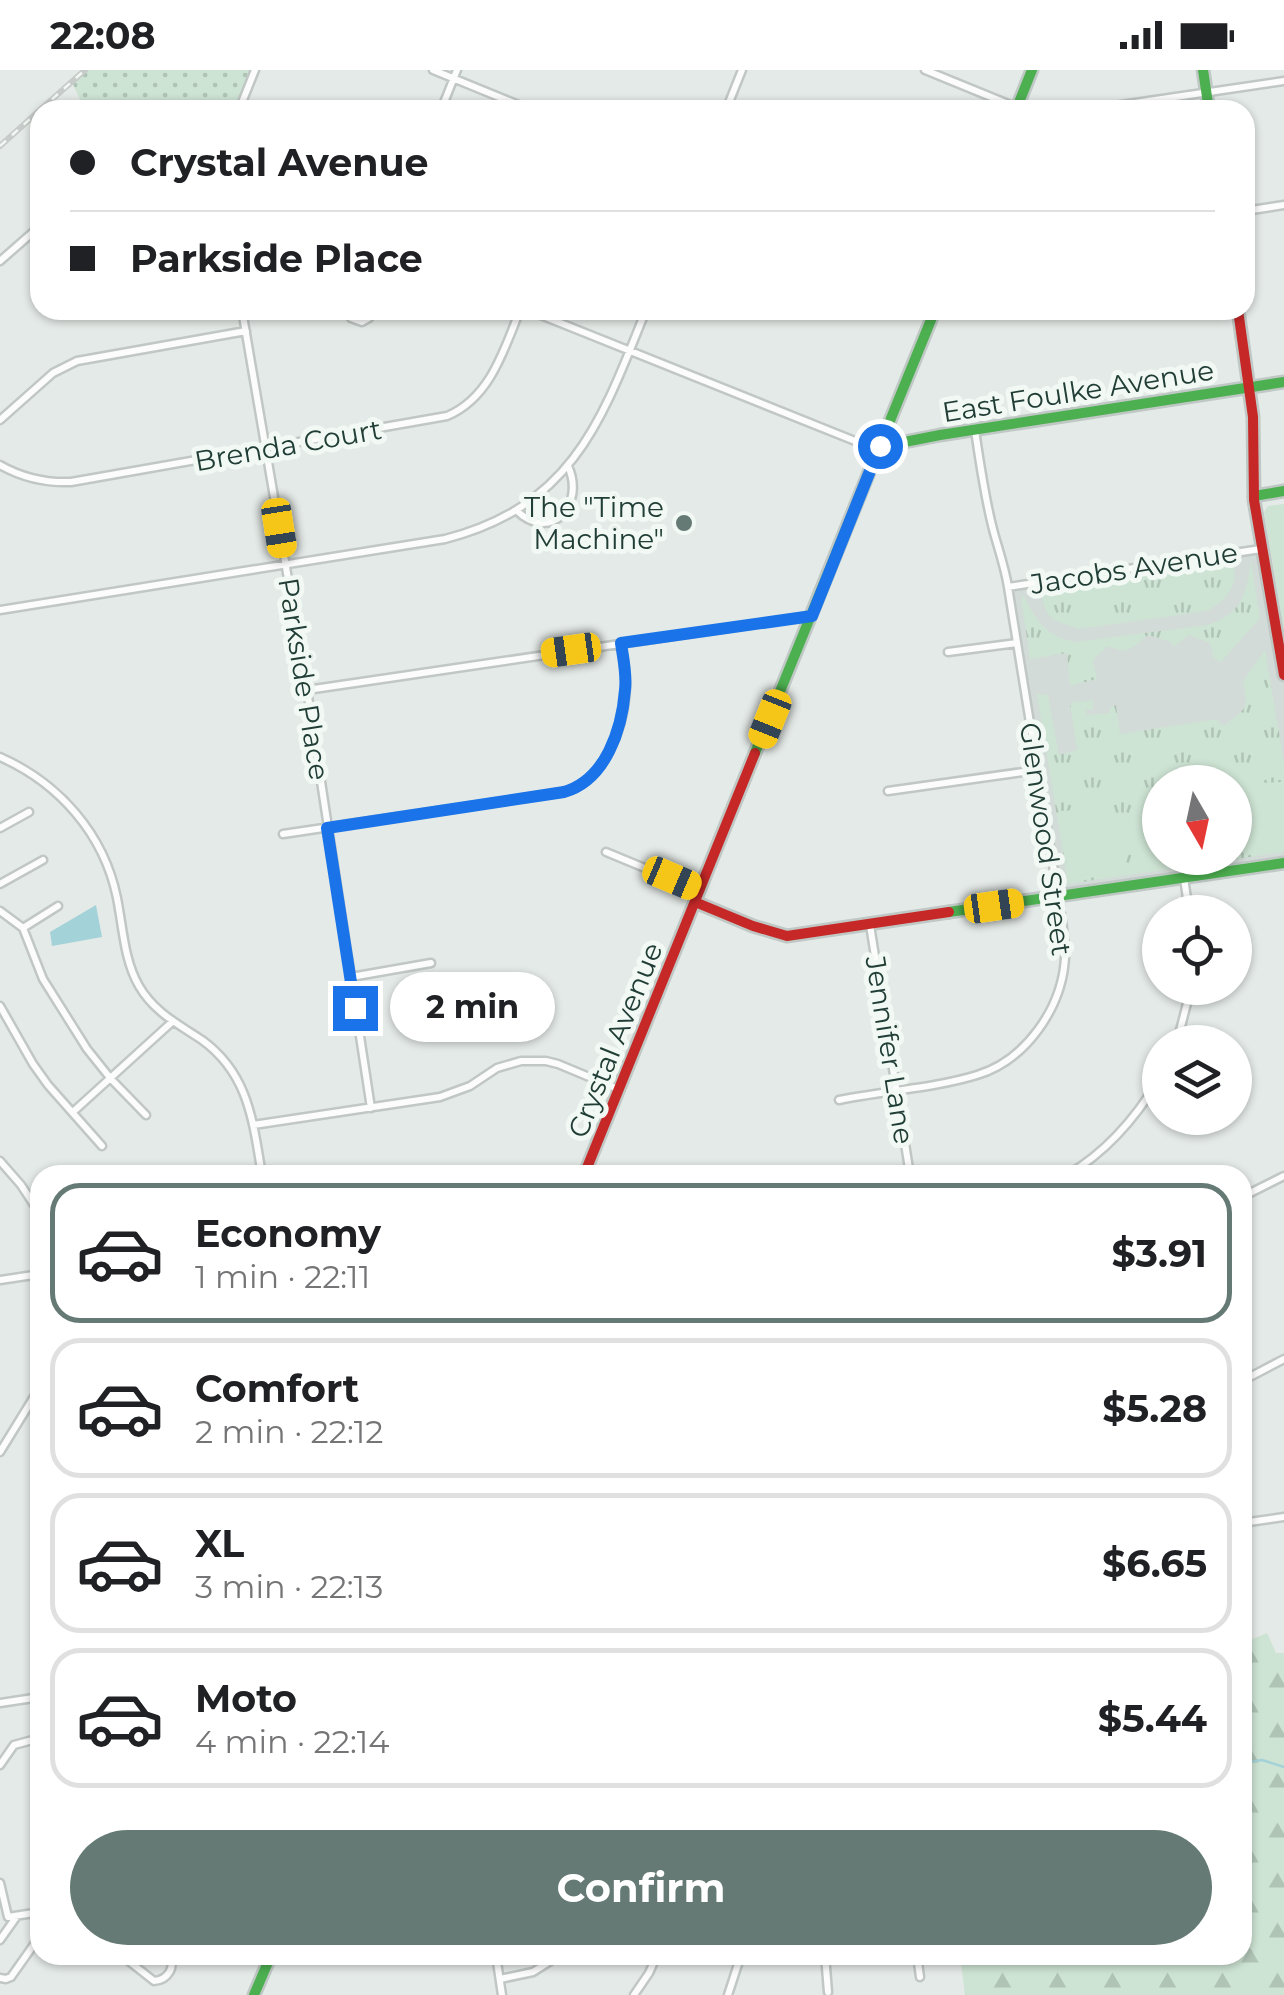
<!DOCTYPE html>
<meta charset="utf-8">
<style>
:root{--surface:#fff;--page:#f2f2f2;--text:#202124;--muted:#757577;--line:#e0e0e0;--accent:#657a74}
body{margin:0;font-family:Montserrat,sans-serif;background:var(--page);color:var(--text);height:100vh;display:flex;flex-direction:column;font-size:38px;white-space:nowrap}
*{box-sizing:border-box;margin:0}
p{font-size:32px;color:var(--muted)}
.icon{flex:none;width:55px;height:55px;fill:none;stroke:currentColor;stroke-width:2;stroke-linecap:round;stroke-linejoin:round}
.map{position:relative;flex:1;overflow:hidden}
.details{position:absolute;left:30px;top:1095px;width:1222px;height:800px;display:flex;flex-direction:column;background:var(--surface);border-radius:30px;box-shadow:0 2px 8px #0004}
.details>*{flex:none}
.top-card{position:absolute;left:30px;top:30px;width:1225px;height:220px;border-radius:30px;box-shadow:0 2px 8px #0004;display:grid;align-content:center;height:220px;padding:0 40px;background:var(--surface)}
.needle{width:65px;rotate:171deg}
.buttons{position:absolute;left:1142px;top:695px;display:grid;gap:20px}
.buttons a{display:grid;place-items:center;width:110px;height:110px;border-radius:50%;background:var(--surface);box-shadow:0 2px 8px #0004;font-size:50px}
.end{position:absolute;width:45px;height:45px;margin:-22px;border:12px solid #1a73e8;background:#fff;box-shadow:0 0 0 5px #fff}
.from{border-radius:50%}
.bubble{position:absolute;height:70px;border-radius:35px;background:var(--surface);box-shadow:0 2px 8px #0004;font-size:32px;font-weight:700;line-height:70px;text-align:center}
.car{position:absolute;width:30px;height:60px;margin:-30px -15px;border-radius:12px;box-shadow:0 0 8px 2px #0007;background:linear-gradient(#f5c518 24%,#345 0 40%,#f5c518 0 76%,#345 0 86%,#f5c518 0)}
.top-card b{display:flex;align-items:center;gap:35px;height:95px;font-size:38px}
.top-card b+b{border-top:2px solid var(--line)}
.top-card i{width:25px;height:25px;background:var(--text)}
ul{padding:18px 0 0;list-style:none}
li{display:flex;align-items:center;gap:30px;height:140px;margin:0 20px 15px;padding:0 20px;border:5px solid var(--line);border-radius:30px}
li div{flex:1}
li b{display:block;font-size:38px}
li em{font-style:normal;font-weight:700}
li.on{border-color:var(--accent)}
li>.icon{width:90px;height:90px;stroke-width:1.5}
.button{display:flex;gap:20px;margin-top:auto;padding:20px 40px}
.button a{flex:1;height:115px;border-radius:60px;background:var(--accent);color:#fff;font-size:40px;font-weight:700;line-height:115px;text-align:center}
.status{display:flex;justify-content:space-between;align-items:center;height:70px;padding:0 50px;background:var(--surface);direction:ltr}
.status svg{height:28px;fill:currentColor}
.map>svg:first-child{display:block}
.built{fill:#d2dbd7;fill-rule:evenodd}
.grass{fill:url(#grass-tufts);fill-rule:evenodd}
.forest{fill:url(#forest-firs)}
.park{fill:url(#park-dots)}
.pitch{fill:#cde3d3}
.water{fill:#a4d2d9}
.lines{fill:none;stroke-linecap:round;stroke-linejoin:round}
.stream{stroke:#a4d2d9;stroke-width:2.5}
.street-casing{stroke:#c1c7c4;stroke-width:11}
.fast-casing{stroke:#bfc8c4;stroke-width:15}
.jam-casing{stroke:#bfc8c4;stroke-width:15}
.street{stroke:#fbfcfb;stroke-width:6}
.fast{stroke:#4caf50;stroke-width:10}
.jam{stroke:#c62828;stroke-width:10}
.rail-casing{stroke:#c7cbc9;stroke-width:6}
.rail{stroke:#f2f9f5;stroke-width:2.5;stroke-dasharray:8;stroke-linecap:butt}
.route{stroke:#1a73e8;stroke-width:12}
.poi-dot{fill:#657a74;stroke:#f2f9f5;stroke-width:4}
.labels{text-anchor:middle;stroke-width:10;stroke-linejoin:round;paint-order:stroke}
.street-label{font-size:28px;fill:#213e36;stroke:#f2f9f5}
.poi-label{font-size:28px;fill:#213e36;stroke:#f2f9f5;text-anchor:end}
</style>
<div class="status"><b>22:08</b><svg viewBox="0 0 49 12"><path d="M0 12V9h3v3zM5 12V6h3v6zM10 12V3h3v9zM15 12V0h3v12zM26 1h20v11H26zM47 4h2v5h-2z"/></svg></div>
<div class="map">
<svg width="1284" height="1925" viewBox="0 0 1284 1925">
<defs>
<pattern id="grass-tufts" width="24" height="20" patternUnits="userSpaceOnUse" patternTransform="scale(2.5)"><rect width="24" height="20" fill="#cde3d3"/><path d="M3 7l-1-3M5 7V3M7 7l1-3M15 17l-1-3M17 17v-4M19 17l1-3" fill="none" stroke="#b0c4b6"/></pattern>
<pattern id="forest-firs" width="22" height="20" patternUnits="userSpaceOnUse" patternTransform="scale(2.5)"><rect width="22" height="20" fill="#cde3d3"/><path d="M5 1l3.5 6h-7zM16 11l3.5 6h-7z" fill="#b0c4b6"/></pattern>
<pattern id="park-dots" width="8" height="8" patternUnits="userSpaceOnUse" patternTransform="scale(2.5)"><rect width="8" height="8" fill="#cde3d3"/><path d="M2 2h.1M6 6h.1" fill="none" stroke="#b0c4b6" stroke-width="1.8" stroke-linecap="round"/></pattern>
</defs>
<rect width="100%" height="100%" fill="#e4eae7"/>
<path class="built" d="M 1261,479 L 1284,605 L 1284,793 L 1058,826 L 1008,518 ZM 1160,712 L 1235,712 L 1235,788 L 1160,788 Z"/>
<path class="grass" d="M 1232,491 C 1241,512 1226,533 1206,541 L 1079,559 L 1056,551 L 1048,544 L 1044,536 L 1041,522 Z
M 1251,491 L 1260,548 L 1221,592 L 1213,588 L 1210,573 L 1189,565 L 1173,577 L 1171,572 L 1148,565 C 1132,578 1129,585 1108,576 L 1093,590 L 1097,609 L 1070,616 L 1067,583 L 1030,589 L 1021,527 L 1024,526 C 1036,551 1047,566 1075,572 L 1207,555 C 1242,544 1246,525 1251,491 Z
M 1265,580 L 1284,692 L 1284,782 L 1068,814 L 1037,624 L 1048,625 L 1059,685 L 1077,680 L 1070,633 L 1093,630 L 1093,639 L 1086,640 L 1087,645 L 1110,643 L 1110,637 L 1116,635 L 1120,664 L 1217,649 L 1222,655 L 1225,655 C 1248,636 1248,640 1243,611 ZM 1160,712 L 1235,712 L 1235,788 L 1160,788 Z"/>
<path class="forest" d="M 1267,1563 L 1276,1583 L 1284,1583 L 1284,1925 L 965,1925 L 960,1885 L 1242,1885 L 1243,1573 Z"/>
<path class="park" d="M 85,0 L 256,0 L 240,40 L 85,40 L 72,12 Z"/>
<path class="pitch" d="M 1284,434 L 1284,559 L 1264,442 L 1268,436 Z
M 1284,712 L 1284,775 L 1235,783 L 1235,723 L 1255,713 Z
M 1081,740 L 1113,751 L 1128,775 L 1124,800 L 1074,806 L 1068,802 L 1060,741 Z"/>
<path class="water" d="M 96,835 L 102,867 L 52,876 L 50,862 Z"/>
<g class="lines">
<path class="stream" d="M 1242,1693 L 1262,1690 L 1284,1697"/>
<defs>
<path id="street" d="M 433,0 L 531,40
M 925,0 L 1023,40
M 239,40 L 255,0
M 441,40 L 457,0
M 726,40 L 742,0
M 1087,40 L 1284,11
M 1245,141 L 1284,135
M 0,191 L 40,156
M 242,240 L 307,620 L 371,1038
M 349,240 L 351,248 L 362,252 L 369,248 L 372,240
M 528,240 L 860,373 L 878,376
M 0,350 L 53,303 L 77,291 L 246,261
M 0,395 C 23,408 46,413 71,412 L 447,346 C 490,328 504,280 520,240
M 516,440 C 550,474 586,435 568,396
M 1008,517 L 1261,479
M 0,540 L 445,469 C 573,436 602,350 646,240
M 948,582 L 1017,573
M 307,620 L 810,546
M 0,687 C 59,713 104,764 117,828 C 123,858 124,890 139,916 C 154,942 178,954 202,970 C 249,1004 253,1052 262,1105
M 888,721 L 1037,700
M 0,758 L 29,742
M 283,764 L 565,722 C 607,709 626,653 626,612 C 625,599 623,586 621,573
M 606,782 L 698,820
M 1184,808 L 1189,842
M 0,814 L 43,790
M 0,841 L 23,858 L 43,909 L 87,979 L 111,1009 L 146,1045
M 870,855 L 910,1105
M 23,858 L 58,836
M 351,907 L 431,893
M 0,936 L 33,994 L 48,1015 L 102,1076
M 1177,972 L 1191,918
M 839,1030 C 883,1021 935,1018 977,1005 C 1026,990 1062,938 1065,888 C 1066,868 1061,846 1058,826 L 1008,517 C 1005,498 999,481 994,463 C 985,430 980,394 975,360
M 74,1041 L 172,952
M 253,1055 L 440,1027 L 470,1016 L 497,998 L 521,991 L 546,991 L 558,994 L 618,1019
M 0,1091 L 21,1115 L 40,1144
M 1067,1105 C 1107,1082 1137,1046 1160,1008
M 1242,1127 L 1284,1106
M 0,1210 L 40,1204
M 1242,1311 L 1284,1289
M 0,1382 L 40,1317
M 1242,1453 L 1284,1447
M 0,1633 L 40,1627
M 0,1695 L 14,1675 L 40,1668
M 0,1813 L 8,1847 L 40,1842
M 0,1870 L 17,1846
M 121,1885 L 154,1911 C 168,1910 177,1896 168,1885
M 496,1885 L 502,1925
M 825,1885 L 828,1922
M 917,1885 L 920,1907
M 0,1908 L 6,1909 L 11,1907 L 40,1866
M 500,1909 L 533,1902 L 560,1885
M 634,1925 L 649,1903 L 657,1885
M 728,1925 L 741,1885"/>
<path id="fast" d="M 1203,0 L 1209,40
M 1016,40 L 1032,0
M 879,377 L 940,365 L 1284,312
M 1254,426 L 1284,421
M 755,683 L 935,240
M 949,842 L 1284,793
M 254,1925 L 271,1885"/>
<path id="jam" d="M 1238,240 L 1253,347 L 1254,430 L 1284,605
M 695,832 L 753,856 L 787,866 L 949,842
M 584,1105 L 755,683"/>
</defs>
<use href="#street" class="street-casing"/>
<use href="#fast" class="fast-casing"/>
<use href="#jam" class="jam-casing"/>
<use href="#street" class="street"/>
<use href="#fast" class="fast"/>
<use href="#jam" class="jam"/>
<defs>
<path id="rail" d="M 40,40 L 85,0
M 0,76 L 40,40"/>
</defs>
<use href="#rail" class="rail-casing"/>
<use href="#rail" class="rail"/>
</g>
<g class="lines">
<path class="route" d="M 355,938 L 327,758 L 564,722 C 606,710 622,659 625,620 C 627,604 623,588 621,573 L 812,546 L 880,376"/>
</g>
<circle class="poi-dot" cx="684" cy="453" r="10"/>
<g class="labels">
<g class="street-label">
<text transform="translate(1078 321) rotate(-9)" y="10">East Foulke Avenue</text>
<text transform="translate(288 375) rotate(-10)" y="10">Brenda Court</text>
<text transform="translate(1134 498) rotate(-9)" y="10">Jacobs Avenue</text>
<text transform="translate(304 609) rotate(81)" y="10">Parkside Place</text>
<text transform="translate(1046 769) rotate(82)" y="10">Glenwood Street</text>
<text transform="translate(615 970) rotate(-68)" y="10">Crystal Avenue</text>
<text transform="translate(890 980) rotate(81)" y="10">Jennifer Lane</text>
</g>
<g class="poi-label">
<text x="664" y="447">The "Time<tspan x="664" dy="32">Machine"</tspan></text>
</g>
</g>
</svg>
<div class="buttons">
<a><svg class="needle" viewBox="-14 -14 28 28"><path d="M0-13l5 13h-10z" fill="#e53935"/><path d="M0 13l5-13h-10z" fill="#757577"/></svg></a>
<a><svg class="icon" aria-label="locate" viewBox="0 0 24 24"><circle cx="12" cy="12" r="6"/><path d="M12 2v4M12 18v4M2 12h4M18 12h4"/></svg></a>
<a><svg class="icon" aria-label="layers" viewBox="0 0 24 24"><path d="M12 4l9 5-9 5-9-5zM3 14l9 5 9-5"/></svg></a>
</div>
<i class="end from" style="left:880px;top:376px"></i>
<i class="end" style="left:355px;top:938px"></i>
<div class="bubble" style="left:390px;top:902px;width:165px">2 min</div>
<i class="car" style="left:279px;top:458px;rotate:171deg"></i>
<i class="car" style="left:571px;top:580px;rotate:262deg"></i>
<i class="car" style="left:770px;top:649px;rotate:202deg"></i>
<i class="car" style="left:672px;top:808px;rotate:113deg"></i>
<i class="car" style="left:994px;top:836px;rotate:82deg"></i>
<div class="top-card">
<b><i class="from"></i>Crystal Avenue</b>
<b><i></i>Parkside Place</b>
</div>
<section class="details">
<ul>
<li class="on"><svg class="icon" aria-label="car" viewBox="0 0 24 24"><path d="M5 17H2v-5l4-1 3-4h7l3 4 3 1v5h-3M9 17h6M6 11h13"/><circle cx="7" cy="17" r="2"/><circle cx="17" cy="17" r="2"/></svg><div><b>Economy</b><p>1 min · 22:11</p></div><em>$3.91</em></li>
<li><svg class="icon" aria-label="car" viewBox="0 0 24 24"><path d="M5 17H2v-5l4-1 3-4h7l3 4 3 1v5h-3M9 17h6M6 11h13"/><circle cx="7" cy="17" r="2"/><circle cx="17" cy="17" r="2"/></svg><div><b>Comfort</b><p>2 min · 22:12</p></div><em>$5.28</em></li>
<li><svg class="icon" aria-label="car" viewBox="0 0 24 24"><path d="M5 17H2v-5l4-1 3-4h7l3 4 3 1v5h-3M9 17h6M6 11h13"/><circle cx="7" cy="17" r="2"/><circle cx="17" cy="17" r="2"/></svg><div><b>XL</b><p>3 min · 22:13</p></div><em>$6.65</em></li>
<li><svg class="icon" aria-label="car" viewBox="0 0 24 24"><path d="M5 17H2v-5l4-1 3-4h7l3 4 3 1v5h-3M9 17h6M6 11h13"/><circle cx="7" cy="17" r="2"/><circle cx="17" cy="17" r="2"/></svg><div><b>Moto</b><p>4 min · 22:14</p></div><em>$5.44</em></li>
</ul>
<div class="button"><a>Confirm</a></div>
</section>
</div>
